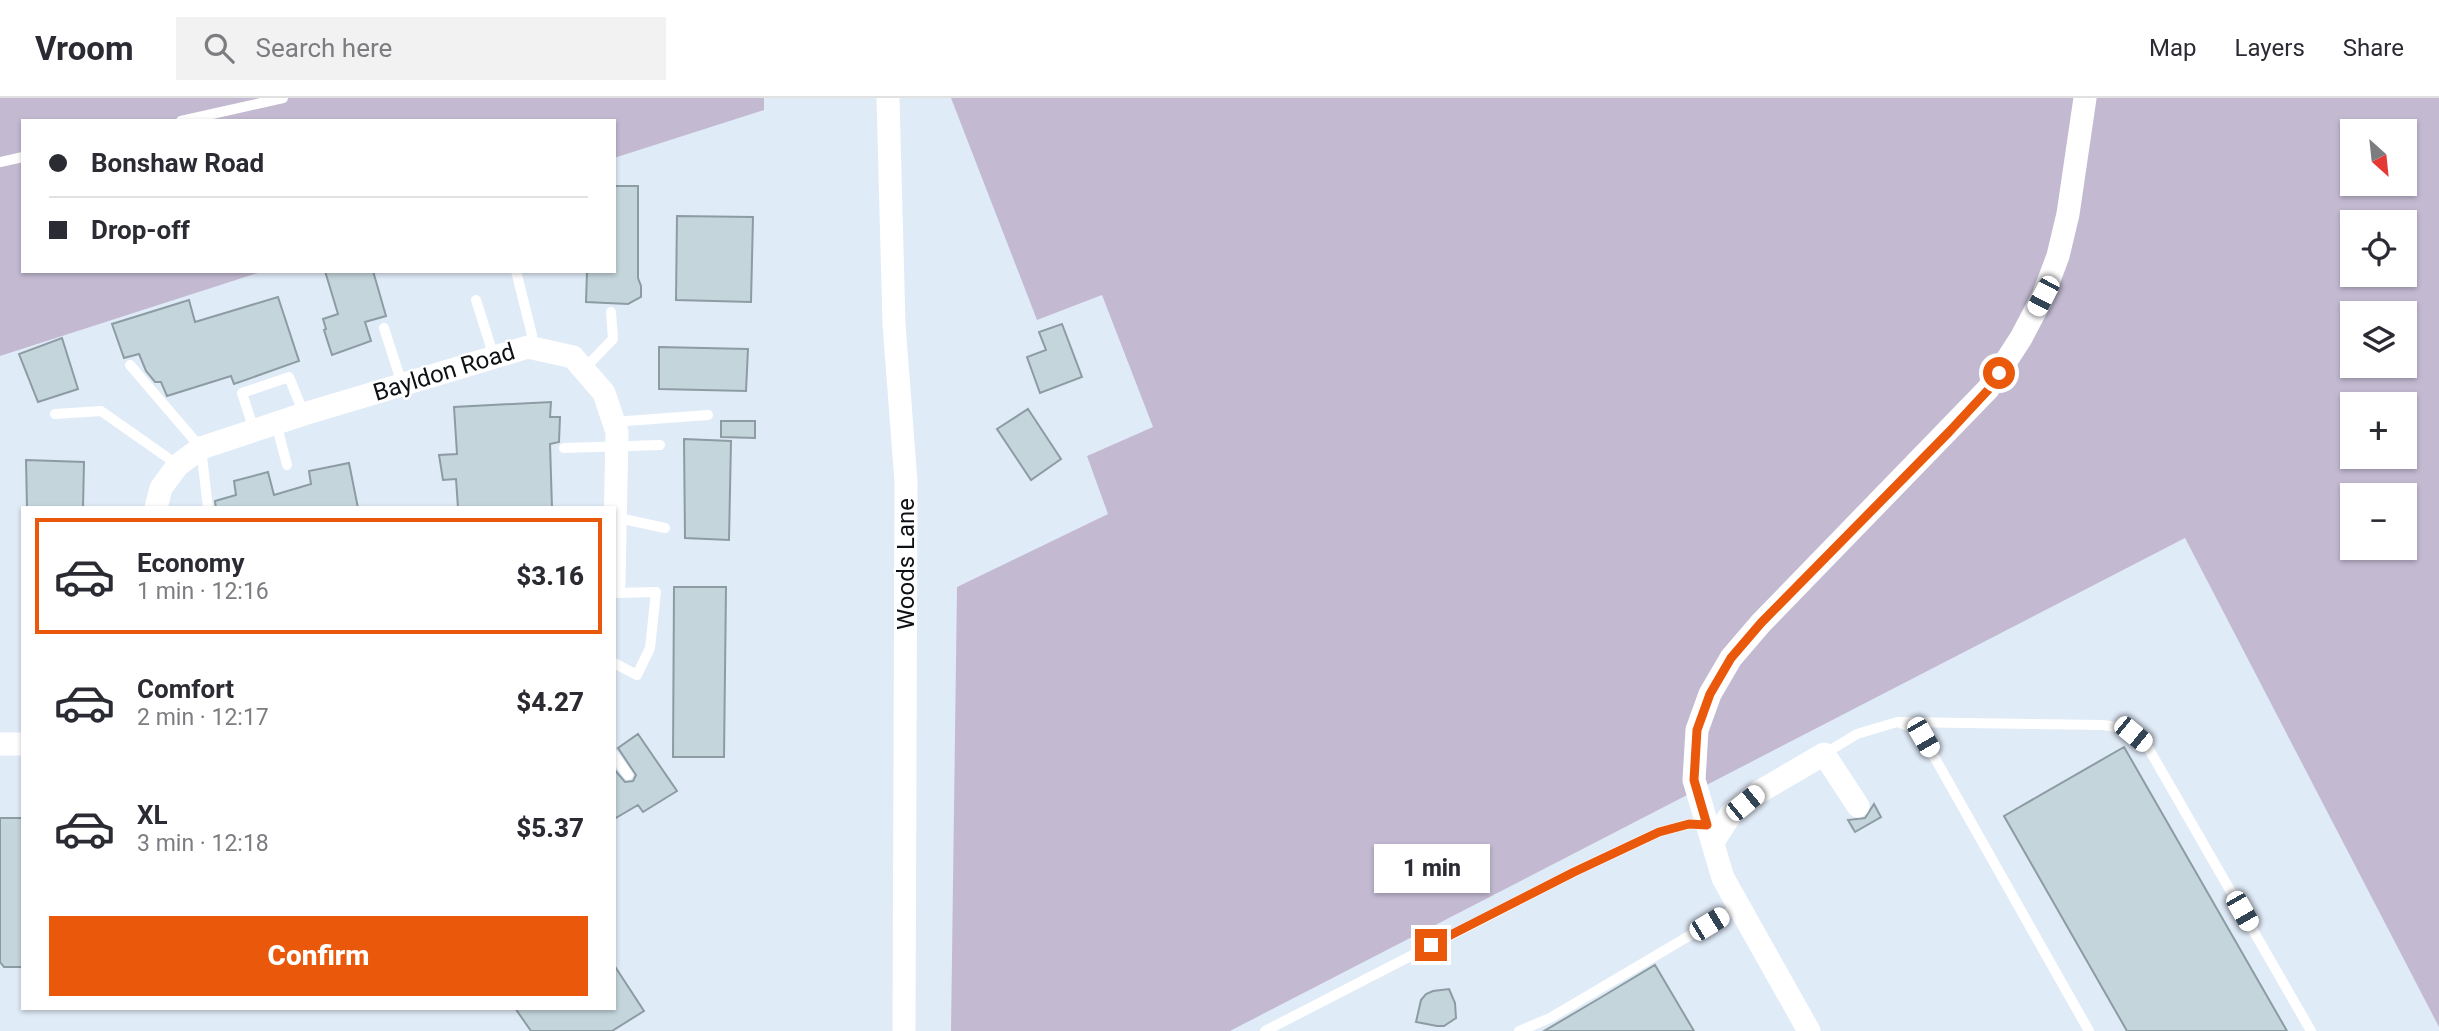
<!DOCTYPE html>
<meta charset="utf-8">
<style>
:root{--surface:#fff;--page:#f2f2f3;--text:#2b2b33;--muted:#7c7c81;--line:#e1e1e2;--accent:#ea580c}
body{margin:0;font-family:Roboto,sans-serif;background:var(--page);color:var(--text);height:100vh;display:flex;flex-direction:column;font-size:26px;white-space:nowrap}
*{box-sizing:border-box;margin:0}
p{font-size:23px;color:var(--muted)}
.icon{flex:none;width:38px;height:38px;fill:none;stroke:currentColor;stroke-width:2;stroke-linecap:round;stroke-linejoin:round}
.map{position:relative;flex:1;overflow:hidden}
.sheet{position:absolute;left:21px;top:408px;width:595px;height:504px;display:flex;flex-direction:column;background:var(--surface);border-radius:0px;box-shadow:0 2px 5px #0004}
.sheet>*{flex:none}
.guide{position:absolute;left:21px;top:21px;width:595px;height:154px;border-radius:0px;box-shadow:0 2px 5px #0004;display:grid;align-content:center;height:154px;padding:0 28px;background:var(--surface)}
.needle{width:46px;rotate:153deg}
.controls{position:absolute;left:2340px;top:21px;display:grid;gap:14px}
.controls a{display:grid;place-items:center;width:77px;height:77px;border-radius:0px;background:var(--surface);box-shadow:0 2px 5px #0004;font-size:35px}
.end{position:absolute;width:32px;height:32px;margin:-16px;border:9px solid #ea580c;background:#fff;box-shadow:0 0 0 4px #fff}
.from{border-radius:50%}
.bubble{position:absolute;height:49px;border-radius:0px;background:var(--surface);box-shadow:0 2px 5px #0004;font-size:23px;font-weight:800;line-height:49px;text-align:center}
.car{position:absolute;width:21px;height:42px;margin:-21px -10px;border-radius:9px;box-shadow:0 0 5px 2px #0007;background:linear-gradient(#fff 24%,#345 0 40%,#fff 0 76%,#345 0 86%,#fff 0)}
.guide b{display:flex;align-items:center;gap:24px;height:66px;font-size:26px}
.guide b+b{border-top:2px solid var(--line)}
.guide i{width:18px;height:18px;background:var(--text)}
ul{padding:12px 0 0;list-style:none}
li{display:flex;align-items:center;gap:21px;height:116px;margin:0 14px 10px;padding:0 14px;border:4px solid transparent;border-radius:0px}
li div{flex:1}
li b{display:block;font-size:26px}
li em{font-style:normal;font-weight:800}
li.current{border-color:var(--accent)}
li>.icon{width:63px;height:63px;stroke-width:1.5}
.primary-button{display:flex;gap:14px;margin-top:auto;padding:14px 28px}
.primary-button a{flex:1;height:80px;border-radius:0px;background:var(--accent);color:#fff;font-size:28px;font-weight:800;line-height:80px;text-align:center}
header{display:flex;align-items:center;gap:42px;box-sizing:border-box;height:98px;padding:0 35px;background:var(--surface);border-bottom:2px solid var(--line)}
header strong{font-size:33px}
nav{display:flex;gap:38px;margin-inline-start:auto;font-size:24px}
.search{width:490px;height:63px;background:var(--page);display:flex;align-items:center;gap:18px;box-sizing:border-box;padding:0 24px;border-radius:0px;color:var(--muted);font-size:26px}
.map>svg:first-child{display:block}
.green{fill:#c3bad2;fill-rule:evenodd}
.building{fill:#c4d5dc;stroke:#8d9ca3;stroke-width:2}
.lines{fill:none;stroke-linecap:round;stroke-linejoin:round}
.lane{stroke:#fff;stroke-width:10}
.street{stroke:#fff;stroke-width:23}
.route{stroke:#ea580c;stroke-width:9}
.labels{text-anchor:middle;stroke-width:5;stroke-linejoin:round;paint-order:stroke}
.street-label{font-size:24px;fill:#0d1014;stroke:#fff}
</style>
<header>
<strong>Vroom</strong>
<div class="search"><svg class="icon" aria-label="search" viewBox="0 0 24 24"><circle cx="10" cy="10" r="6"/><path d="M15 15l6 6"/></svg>Search here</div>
<nav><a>Map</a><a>Layers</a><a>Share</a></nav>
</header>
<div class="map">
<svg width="2439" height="933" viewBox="0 0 2439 933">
<rect width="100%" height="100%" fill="#e0ebf8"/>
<path class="green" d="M 0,0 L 764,0 L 764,12 L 614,60 L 614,23 L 23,23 L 23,173 L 264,173 L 0,258 Z
M 951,0 L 2439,0 L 2439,929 L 2185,440 L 1230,933 L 951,933 L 957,489 L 1108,416 L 1087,358 L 1153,329 L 1102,197 L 1037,222 ZM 2352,33 L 2404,33 L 2404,86 L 2352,86 ZM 2352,124 L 2404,124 L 2404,177 L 2352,177 ZM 2352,215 L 2404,215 L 2404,268 L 2352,268 ZM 2352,306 L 2404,306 L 2404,359 L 2352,359 ZM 2352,397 L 2404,397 L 2404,450 L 2352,450 Z"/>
<path class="building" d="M 614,88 L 638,88 L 638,180 L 641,188 L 641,199 L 628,206 L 586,204 L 587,173 L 614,173 Z
M 677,118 L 753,119 L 751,204 L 676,202 Z
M 325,173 L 373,173 L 386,218 L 365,224 L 371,243 L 332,257 L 324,232 L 326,231 L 323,221 L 338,216 Z
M 278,199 L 299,263 L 234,286 L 231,278 L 167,298 L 161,284 L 155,284 L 146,273 L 139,256 L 124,260 L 112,226 L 189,202 L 195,224 Z
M 1062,226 L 1082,279 L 1040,295 L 1027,259 L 1046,252 L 1039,234 Z
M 62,240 L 78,291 L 38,304 L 19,256 Z
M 659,249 L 748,251 L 746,293 L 659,291 Z
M 551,304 L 550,319 L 560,319 L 559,344 L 550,346 L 552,410 L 458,410 L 456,381 L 443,382 L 439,357 L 457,356 L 454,309 Z
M 1028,311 L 1061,361 L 1031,382 L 997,331 Z
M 721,323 L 755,323 L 755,340 L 721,339 Z
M 684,341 L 731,343 L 729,442 L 685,440 Z
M 26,362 L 84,364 L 83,410 L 27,410 Z
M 349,365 L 358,410 L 216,410 L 215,403 L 236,397 L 234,383 L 268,374 L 274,397 L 311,386 L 309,373 Z
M 674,489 L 726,489 L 724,659 L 673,659 Z
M 638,636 L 677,693 L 643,714 L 638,707 L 614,721 L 614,671 L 625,684 L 633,683 L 636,677 L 618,650 Z
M 2124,649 L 2287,933 L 2127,933 L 2004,718 Z
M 1874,706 L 1881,719 L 1855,734 L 1848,722 L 1865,720 Z
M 0,720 L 23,720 L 23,869 L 4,869 L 0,864 Z
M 614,867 L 644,913 L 612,933 L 531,933 L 515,910 L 614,910 Z
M 1655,867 L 1694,933 L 1544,933 L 1600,900 Z
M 1449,891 L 1455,905 L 1456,920 L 1444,928 L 1437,928 L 1416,924 L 1421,902 L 1426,896 L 1433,893 Z"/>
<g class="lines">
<path class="lane" d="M 181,23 L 283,0
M 0,64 L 23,59
M 516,173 L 532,237 L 528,249
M 476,202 L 494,259
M 384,230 L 402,286
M 130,267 L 201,350 L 208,410
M 584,271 L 613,241 L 611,214
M 55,316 L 101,313 L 178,367
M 613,324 L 708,317
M 276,325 L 287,367
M 254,332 L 242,295 L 289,279 L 304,316
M 564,350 L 660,347
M 614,419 L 665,430
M 614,495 L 656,494 L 650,550 L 637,577 L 614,565
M 1900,625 L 1909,628 L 1923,639 L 2089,933
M 1824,656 L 1857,636 L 1897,624 L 2103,627 L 2122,630 L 2146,646 L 2311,933
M 614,657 L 628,677
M 1265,933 L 1574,774 L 1659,734 L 1689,726 L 1707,727
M 1519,933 L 1550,920 L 1738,809"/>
<path class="street" d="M 888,0 L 894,226 L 906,384 L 904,933
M 156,410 L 161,390 L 178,367 L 201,350 L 304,316 L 528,249 L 573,259 L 604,295 L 617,334 L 614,486
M 0,646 L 23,646
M 1713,744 L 1731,716 L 1759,694 L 1824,656 L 1858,708
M 1809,933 L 1723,780 L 1694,682 L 1697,632 L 1710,596 L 1731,560 L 1761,525 L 1988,291 L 2021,240 L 2043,198 L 2058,158 L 2068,116 L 2085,0"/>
</g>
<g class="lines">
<path class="route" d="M 1431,847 L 1574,774 L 1659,734 L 1689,726 L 1707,727 L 1694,682 L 1697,632 L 1710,596 L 1731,560 L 1761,525 L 1949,334 L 1988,292 L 1999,275"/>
</g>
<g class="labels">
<g class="street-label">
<text transform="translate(444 274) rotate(-17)" y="8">Bayldon Road</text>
<text transform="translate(906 466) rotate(-90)" y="8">Woods Lane</text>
</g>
</g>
</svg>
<div class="controls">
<a><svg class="needle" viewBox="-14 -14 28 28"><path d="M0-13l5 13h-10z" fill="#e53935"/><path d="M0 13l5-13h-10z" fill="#7c7c81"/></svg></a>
<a><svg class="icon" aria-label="locate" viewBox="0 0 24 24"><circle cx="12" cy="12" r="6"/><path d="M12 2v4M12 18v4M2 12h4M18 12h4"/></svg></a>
<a><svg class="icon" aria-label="layers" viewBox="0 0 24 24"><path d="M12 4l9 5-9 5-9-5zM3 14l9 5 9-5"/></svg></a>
<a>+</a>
<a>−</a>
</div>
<i class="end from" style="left:1999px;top:275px"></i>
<i class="end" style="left:1431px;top:847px"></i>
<div class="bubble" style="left:1374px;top:746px;width:116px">1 min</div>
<i class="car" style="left:2043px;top:198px;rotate:208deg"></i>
<i class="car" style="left:2133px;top:636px;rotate:129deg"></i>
<i class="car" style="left:1923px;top:639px;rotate:150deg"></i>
<i class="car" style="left:1745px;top:705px;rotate:51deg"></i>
<i class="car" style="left:2242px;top:813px;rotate:150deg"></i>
<i class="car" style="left:1709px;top:826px;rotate:59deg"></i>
<div class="guide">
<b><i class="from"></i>Bonshaw Road</b>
<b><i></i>Drop-off</b>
</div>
<section class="sheet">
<ul>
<li class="current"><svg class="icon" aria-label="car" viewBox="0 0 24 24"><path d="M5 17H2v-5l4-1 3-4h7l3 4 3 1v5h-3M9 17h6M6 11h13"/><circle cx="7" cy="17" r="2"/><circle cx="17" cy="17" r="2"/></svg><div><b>Economy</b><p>1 min · 12:16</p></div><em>$3.16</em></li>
<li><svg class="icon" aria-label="car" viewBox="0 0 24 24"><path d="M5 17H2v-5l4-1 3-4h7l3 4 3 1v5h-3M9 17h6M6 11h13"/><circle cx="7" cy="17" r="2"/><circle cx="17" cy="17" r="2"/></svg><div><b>Comfort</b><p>2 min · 12:17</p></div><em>$4.27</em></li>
<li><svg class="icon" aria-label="car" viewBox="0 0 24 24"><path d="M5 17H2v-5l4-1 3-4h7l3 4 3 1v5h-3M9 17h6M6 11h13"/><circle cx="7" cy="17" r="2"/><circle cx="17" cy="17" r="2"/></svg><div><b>XL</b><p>3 min · 12:18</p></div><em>$5.37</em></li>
</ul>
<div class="primary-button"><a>Confirm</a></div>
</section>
</div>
